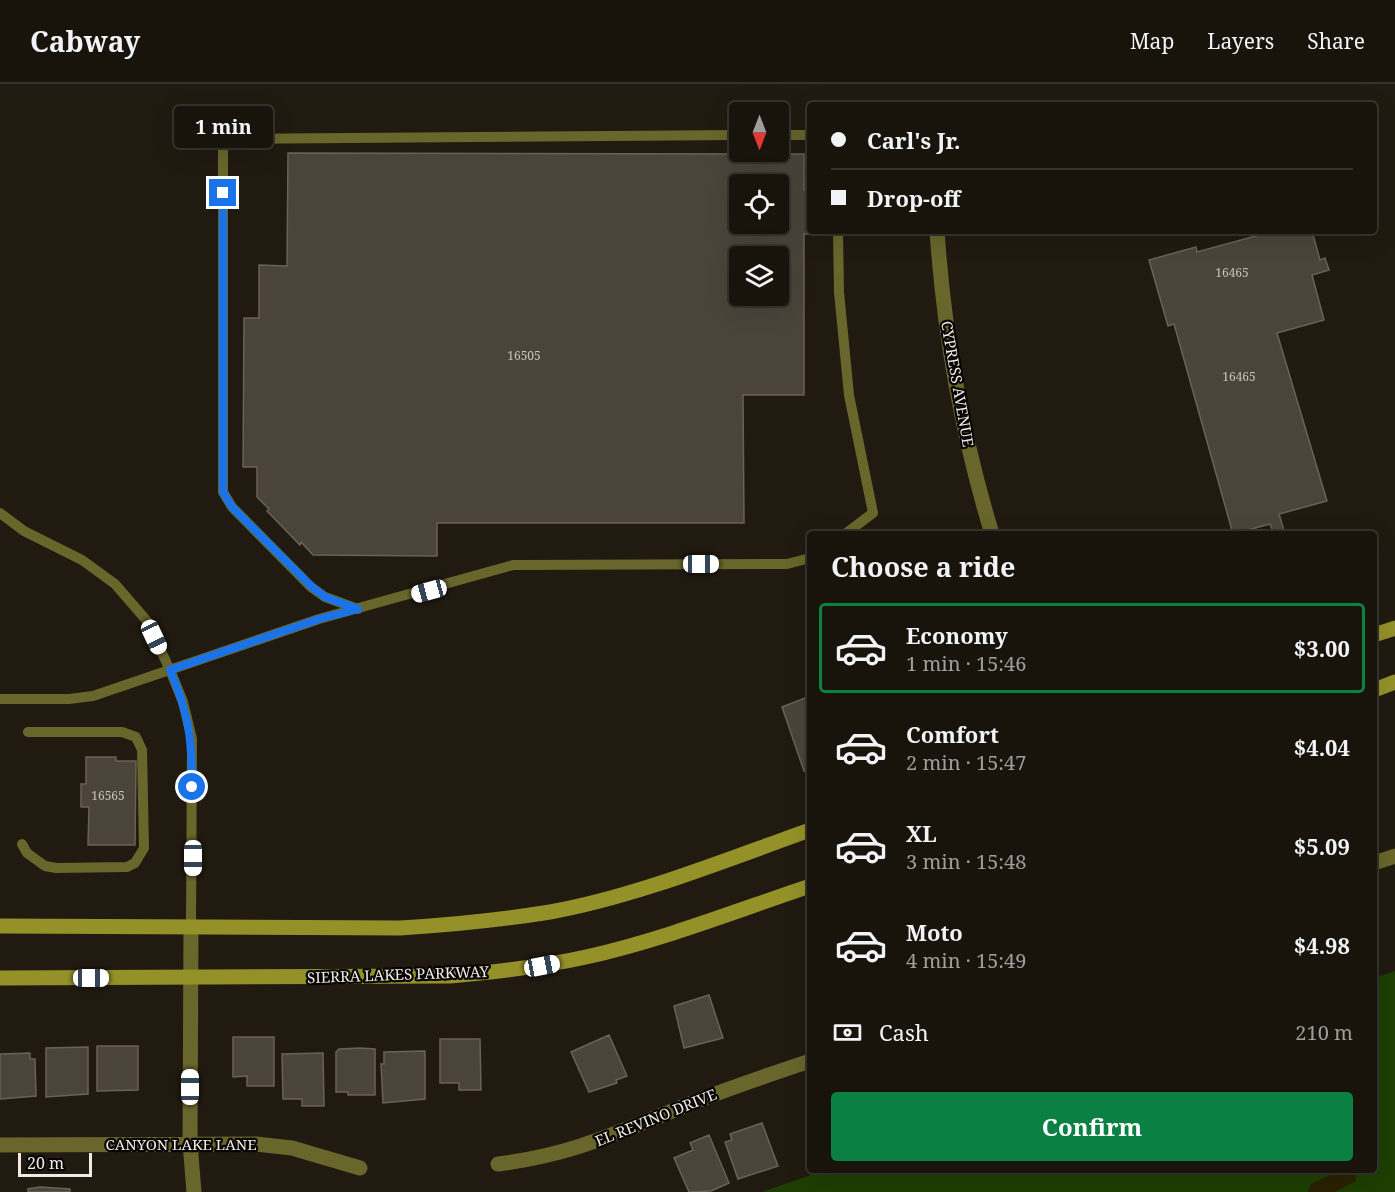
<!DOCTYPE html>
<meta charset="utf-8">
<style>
:root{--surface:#18140c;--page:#211d15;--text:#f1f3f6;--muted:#9f9e9d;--line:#36332d;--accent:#0b8043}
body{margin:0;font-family:"Noto Serif",serif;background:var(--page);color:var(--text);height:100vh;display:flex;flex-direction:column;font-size:22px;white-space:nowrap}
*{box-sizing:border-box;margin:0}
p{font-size:20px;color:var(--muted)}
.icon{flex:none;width:33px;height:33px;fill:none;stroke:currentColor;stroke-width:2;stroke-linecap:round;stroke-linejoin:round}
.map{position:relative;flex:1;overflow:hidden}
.side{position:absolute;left:807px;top:447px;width:570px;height:642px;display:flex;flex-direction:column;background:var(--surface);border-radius:6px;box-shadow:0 6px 24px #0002,0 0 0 2px var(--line)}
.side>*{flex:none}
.top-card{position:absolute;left:807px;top:18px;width:570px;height:132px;border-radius:6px;box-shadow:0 6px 24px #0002,0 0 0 2px var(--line);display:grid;align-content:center;height:132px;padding:0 24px;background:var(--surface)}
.needle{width:39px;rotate:180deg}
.controls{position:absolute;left:729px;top:18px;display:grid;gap:12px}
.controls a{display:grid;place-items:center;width:60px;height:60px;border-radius:6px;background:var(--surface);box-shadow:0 6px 24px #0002,0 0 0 2px var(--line);font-size:30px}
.scale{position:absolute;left:18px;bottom:15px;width:74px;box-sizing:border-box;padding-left:6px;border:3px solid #f0ece5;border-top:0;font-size:16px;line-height:21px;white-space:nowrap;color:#f0ece5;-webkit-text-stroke:4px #070503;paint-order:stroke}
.end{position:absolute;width:27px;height:27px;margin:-14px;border:8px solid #1a73e8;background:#fff;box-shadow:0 0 0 3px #fff}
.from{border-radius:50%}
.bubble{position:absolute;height:42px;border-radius:6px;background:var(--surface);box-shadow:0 6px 24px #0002,0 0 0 2px var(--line);font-size:20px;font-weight:700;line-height:42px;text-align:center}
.car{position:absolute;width:18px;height:36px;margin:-18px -9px;border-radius:8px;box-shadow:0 0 4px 2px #0007;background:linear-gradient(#fff 24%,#345 0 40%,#fff 0 76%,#345 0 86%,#fff 0)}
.top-card b{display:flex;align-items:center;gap:21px;height:57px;font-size:22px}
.top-card b+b{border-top:2px solid var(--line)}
.top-card i{width:15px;height:15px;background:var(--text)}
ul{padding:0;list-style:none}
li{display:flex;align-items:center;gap:18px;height:90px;margin:0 12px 9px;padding:0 12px;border:3px solid transparent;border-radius:6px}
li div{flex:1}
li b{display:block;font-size:22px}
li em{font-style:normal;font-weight:700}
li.on{border-color:var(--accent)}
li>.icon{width:54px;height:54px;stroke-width:1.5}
h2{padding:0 24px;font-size:27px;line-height:72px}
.pay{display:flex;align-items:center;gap:15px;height:66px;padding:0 24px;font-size:22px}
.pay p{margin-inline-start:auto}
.cta{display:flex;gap:12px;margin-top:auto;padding:12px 24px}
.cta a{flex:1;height:69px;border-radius:6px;background:var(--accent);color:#fff;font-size:24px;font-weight:700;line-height:69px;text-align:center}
header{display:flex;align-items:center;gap:36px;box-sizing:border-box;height:84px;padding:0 30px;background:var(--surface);border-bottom:2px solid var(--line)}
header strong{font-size:28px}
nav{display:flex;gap:33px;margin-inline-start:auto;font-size:21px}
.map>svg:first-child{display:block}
.green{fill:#1d3f01}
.sand{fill:#292101}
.building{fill:#4b443a;stroke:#696256;stroke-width:1.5;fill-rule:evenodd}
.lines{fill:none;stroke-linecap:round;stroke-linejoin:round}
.lane{stroke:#68662b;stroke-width:10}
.street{stroke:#68662b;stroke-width:15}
.secondary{stroke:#949129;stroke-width:15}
.route{stroke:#1a73e8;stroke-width:8}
.labels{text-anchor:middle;stroke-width:4.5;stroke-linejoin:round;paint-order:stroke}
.number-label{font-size:12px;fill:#c7c2ba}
.street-label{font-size:15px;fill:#f0ece5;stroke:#070503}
</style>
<header>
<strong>Cabway</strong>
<nav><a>Map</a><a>Layers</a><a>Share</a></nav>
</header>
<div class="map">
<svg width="1395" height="1108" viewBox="0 0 1395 1108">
<rect width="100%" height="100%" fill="#201a10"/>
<path class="green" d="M 1395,887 L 1395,1108 L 762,1108 L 825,1086 L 1374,1086 L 1374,894 Z"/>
<path class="sand" d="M 1338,1087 L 1355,1088 L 1356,1097 L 1335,1108 L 1307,1108 L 1311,1100 Z"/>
<path class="building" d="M 288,69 L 804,70 L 804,106 L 810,106 L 810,147 L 820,147 L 820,150 L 804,150 L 804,311 L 743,311 L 744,439 L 437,439 L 437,472 L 313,471 L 301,458 L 300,461 L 267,427 L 269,425 L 257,413 L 257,383 L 243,383 L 244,234 L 259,234 L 259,181 L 287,182 ZM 740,100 L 778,100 L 778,140 L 740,140 ZM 740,172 L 778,172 L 778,212 L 740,212 Z
M 1274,147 L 1312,147 L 1320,176 L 1325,174 L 1329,186 L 1312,191 L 1324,236 L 1277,249 L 1327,417 L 1279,430 L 1285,450 L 1274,450 L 1270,440 L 1233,450 L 1174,240 L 1168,242 L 1149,176 L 1196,163 L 1197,168 Z
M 810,612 L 810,685 L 804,687 L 782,623 Z
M 86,673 L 116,673 L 116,677 L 136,677 L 135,761 L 88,761 L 89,723 L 81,723 L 81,700 L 86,700 Z
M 709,911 L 723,954 L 684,964 L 674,922 Z
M 609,951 L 627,992 L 616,996 L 617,999 L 589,1008 L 571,968 Z
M 233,953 L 274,953 L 274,1002 L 247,1002 L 247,992 L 233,993 Z
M 440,955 L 480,955 L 481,1006 L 459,1006 L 459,999 L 440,999 Z
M 97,962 L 138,962 L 138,1006 L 97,1007 Z
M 88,963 L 88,1010 L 46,1013 L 46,964 Z
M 360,964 L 375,965 L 375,1011 L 348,1011 L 348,1008 L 336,1008 L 336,968 L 339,965 Z
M 425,967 L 425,1015 L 383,1019 L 381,980 L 384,980 L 384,968 Z
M 30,969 L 30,975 L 35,975 L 36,1012 L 0,1015 L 0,970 Z
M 323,969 L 324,1022 L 302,1022 L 302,1015 L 283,1015 L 282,970 Z
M 762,1039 L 778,1082 L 738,1095 L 725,1058 L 732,1056 L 730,1050 Z
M 709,1051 L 729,1099 L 711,1107 L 689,1108 L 674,1074 L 693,1066 L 690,1059 Z
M 40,1103 L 70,1105 L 70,1108 L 28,1108 L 28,1105 Z"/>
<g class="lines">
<path class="lane" d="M 778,51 L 810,51
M 838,147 L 839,208 L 849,311 L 873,429 L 845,450
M 0,429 L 24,447 L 82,476 L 115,500 L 147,537 L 170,586 L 183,618 L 192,655 L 191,842
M 358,525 L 325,513 L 311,503 L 232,423 L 223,408 L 223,55 L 740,51
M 0,615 L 69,615 L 93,612 L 319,535 L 513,481 L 787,480 L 810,474
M 22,760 L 27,769 L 45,782 L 56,784 L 127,783 L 135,779 L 144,764 L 142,666 L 136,653 L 122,648 L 28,648"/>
<path class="street" d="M 937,147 C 944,250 962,351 992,450
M 1374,779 L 1395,772
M 191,842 L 190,1059 L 194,1108
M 0,1061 L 256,1060 L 292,1064 L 360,1084
M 498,1080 C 569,1071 612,1051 677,1025 C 720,1007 765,992 810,977"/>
<path class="secondary" d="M 1374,551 L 1395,544
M 1374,606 L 1395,598
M 0,842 L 400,844 C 450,841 500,836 550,828 C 635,813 728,775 810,746
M 0,894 L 450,892 C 496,888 541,883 586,873 C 662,856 736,827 810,802"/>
</g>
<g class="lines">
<path class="route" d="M 192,703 C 192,655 189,630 170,586 L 319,535 L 358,525 L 325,513 L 311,502 L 232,423 L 223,408 L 223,109"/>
</g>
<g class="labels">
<g class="number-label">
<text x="1232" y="193">16465</text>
<text x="524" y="276">16505</text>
<text x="1239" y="297">16465</text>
<text x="108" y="716">16565</text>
</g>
<g class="street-label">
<text transform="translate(957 300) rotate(80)" y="5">CYPRESS AVENUE</text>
<text transform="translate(398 891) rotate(-2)" y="5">SIERRA LAKES PARKWAY</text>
<text transform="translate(656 1034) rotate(-22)" y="5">EL REVINO DRIVE</text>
<text x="181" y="1066">CANYON LAKE LANE</text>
</g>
</g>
</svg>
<div class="controls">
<a><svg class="needle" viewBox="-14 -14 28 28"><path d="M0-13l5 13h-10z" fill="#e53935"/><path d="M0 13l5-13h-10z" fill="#9f9e9d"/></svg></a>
<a><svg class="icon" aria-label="locate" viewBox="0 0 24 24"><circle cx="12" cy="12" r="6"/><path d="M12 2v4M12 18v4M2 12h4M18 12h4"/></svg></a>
<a><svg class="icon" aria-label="layers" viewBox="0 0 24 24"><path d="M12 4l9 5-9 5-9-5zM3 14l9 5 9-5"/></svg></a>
</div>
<div class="scale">20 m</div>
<i class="end from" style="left:192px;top:703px"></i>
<i class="end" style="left:223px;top:109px"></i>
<div class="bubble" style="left:174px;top:22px;width:99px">1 min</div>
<i class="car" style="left:701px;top:480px;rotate:90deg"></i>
<i class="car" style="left:429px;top:507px;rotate:255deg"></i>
<i class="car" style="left:154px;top:553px;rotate:155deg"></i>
<i class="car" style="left:193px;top:774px;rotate:180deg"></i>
<i class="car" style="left:542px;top:882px;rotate:79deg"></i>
<i class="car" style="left:91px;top:894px;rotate:90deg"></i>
<i class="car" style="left:190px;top:1003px;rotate:0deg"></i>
<div class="top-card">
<b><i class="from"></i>Carl's Jr.</b>
<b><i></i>Drop-off</b>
</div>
<section class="side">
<h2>Choose a ride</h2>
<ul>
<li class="on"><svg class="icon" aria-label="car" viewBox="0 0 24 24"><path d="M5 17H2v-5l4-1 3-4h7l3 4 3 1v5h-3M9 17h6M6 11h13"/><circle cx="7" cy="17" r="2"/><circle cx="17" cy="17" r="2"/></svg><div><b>Economy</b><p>1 min · 15:46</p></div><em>$3.00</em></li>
<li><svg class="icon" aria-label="car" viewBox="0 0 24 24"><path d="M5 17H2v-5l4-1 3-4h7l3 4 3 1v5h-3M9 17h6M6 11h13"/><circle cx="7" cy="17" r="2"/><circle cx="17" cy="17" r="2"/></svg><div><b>Comfort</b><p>2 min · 15:47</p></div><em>$4.04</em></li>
<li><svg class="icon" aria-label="car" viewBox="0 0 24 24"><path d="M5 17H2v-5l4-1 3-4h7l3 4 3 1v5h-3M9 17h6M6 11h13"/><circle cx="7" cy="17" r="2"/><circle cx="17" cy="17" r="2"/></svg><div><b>XL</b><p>3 min · 15:48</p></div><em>$5.09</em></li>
<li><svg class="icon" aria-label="car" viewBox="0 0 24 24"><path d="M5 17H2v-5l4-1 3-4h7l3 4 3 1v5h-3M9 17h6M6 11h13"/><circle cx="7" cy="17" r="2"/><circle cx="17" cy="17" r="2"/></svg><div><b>Moto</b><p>4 min · 15:49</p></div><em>$4.98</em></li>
</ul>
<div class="pay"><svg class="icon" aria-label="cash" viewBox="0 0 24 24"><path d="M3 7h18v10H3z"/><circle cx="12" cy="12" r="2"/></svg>Cash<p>210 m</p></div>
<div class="cta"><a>Confirm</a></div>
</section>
</div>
